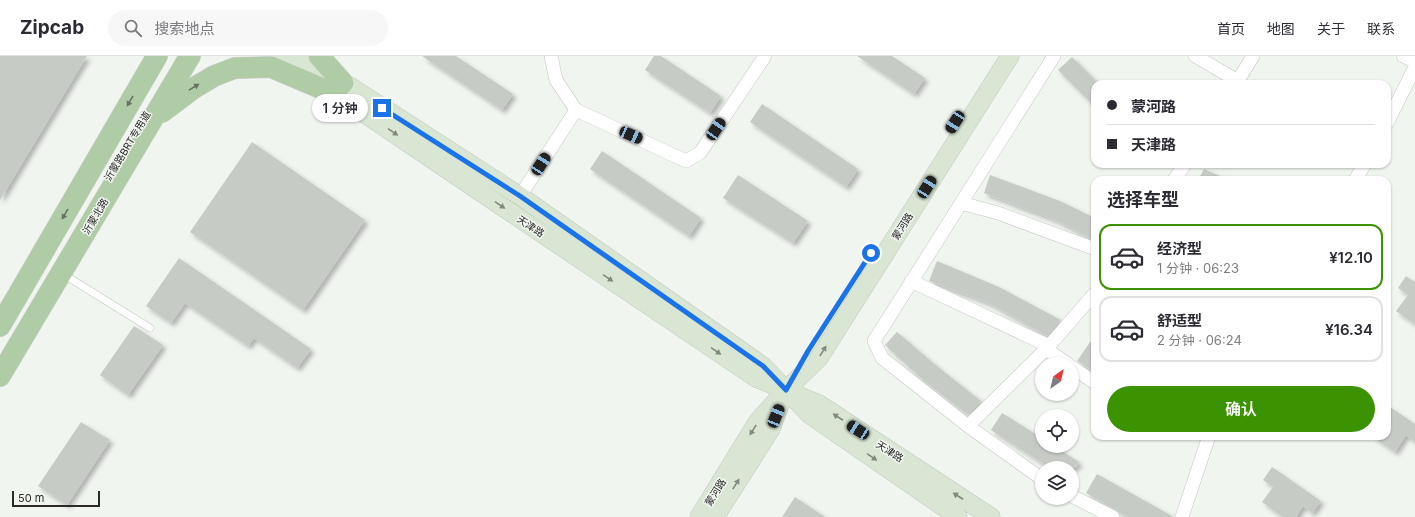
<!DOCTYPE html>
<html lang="zh">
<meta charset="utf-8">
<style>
:root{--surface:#fff;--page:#f7f7f7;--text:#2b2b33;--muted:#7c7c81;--line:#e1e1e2;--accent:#3c9301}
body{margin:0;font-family:Inter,"Noto Sans SC",sans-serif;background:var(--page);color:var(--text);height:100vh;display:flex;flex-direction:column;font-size:15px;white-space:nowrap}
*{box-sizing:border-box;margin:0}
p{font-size:13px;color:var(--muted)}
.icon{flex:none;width:22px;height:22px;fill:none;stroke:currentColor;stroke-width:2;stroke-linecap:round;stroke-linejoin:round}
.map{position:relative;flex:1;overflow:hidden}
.panel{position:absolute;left:1091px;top:120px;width:300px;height:264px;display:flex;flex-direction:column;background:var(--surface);border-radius:12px;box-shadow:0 1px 3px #0004}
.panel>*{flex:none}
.top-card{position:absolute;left:1091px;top:24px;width:300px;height:88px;border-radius:12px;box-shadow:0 1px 3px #0004;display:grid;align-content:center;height:88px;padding:0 16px;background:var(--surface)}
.needle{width:26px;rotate:34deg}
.controls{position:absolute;left:1035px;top:301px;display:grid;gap:8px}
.controls a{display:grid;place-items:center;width:44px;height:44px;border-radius:50%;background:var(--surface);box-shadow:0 1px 3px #0004;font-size:20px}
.scale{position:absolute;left:12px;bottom:10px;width:88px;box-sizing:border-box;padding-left:4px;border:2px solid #2a2b29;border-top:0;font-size:11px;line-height:14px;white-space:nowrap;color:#2a2b29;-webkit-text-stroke:3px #f1f5f0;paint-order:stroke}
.end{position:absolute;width:18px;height:18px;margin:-9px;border:5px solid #1a73e8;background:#fff;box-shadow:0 0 0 2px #fff}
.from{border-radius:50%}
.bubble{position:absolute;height:28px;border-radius:14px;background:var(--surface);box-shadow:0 1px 3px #0004;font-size:13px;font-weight:600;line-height:28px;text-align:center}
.car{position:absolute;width:12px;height:24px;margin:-12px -6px;border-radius:5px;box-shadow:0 0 3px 1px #0007;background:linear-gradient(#222 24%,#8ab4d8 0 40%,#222 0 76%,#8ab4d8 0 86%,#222 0)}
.top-card b{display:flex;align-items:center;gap:14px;height:38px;font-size:15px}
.top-card b+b{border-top:1px solid var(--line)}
.top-card i{width:10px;height:10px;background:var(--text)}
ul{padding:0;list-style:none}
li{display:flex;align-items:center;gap:12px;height:66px;margin:0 8px 6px;padding:0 8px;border:2px solid var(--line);border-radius:12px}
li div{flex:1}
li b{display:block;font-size:15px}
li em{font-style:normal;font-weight:600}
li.current{border-color:var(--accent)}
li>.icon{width:36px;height:36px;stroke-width:1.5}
h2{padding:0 16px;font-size:18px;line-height:48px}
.primary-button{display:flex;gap:8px;margin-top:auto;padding:8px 16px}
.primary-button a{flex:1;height:46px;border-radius:24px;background:var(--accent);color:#fff;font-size:16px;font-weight:600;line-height:46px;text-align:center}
header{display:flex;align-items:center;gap:24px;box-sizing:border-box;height:56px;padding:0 20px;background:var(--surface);border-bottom:1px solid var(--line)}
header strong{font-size:19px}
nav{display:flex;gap:22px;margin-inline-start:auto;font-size:14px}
.search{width:280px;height:36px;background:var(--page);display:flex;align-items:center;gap:10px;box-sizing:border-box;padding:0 14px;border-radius:22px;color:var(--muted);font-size:15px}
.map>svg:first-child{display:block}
.building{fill:#c7cbc6;filter:url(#shadow)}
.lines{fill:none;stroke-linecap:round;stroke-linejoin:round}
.lane-casing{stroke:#c3c8c2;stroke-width:8}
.street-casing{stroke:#c3c8c2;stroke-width:14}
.secondary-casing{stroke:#c3c8c2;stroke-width:19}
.primary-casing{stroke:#d0d0d0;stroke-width:22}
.lane{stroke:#fff;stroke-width:7}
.street{stroke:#fff;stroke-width:13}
.secondary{stroke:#d8e6d3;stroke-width:18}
.primary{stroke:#b0cca7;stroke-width:21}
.oneway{fill:#667362}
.oneway2{fill:#81887e}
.route{stroke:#1a73e8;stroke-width:5}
.labels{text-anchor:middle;stroke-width:3;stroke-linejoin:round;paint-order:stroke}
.street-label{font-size:10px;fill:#2a2b29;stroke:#f1f5f0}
</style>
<header>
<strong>Zipcab</strong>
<div class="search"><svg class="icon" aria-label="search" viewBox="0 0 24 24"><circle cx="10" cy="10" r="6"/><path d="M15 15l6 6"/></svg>搜索地点</div>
<nav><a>首页</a><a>地图</a><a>关于</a><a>联系</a></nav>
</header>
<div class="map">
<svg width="1415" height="461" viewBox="0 0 1415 461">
<defs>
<filter id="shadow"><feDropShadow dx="3.5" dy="3.5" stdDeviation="2" flood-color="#0004"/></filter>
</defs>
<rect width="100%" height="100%" fill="#f1f5f0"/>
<path class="building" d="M 0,0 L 87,0 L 0,144 Z
M 422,0 L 456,0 L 513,38 L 502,54 Z
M 654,0 L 661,0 L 721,40 L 710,57 L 645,14 Z
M 857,0 L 892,0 L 925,22 L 914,38 Z
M 1072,1 L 1095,24 L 1095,51 L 1058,14 Z
M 762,48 L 858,113 L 846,131 L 750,66 Z
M 252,86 L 365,164 L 303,254 L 190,176 Z
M 602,95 L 701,162 L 689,180 L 590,113 Z
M 1204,113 L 1229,124 L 1198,124 Z
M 738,119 L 808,165 L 793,187 L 723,142 Z
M 990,119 L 1060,145 L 1095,162 L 1095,184 L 1053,163 L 984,137 Z
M 179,202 L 311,293 L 297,312 L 254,282 L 248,290 L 185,247 L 171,267 L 146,250 Z
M 937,205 L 999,231 L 1061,264 L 1047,280 L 989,247 L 929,225 Z
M 1406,220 L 1415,226 L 1415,268 L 1396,255 L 1408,239 L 1398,232 Z
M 134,270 L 163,289 L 128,339 L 100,319 Z
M 897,276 L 938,311 L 981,345 L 968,359 L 924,325 L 885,289 Z
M 1095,279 L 1095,316 L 1077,305 Z
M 1387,349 L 1415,368 L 1415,386 L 1406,379 L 1395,396 L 1372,380 L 1387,380 Z
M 1002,357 L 1042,382 L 1042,390 L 1054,390 L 1079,406 L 1075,412 L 1050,412 L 991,374 Z
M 81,366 L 110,384 L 67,449 L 38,430 Z
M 1272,411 L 1321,445 L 1312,457 L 1303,450 L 1296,461 L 1283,461 L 1262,446 L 1273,431 L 1263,424 Z
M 1097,418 L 1174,461 L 1128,461 L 1086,437 Z
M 795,441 L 825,461 L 782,461 Z"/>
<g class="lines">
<defs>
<path id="lane" d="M 63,218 L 150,272"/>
<path id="street" d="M 551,0 L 556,24 L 576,54 L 686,105 L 700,97 L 765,0
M 1195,0 L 1238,25
M 1403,0 L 1415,5
M 1236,28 L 1253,0
M 1387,67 L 1415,11
M 1174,124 L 1185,108
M 1355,124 L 1365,108
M 520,140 L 576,54
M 961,147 L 998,157 L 1095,193
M 911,225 L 1049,290
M 1046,293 L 1068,308
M 1072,311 L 1095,327
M 968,370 L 882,302 L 874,285 L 1054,0
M 1042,423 L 968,370 L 1049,290 L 1095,237
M 1072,440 L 1113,461
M 1182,461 L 1209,380"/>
<path id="secondary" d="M 279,0 L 756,322 L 819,348 L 991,461
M 303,0 L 520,140 L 763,310 L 810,359 L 958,461
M 699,461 L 758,365 L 786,334 L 819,302 L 1010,0
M 715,461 L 771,373 L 781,346"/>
<path id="primary" d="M 319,0 L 343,27
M 162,56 L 194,32 L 214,20 L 235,12 L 271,11 L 337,39
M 0,270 L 157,0
M 0,320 L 190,0"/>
</defs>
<use href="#lane" class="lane-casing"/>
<use href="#street" class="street-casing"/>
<use href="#secondary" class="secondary-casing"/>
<use href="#primary" class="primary-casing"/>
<use href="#lane" class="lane"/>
<use href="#street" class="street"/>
<use href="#secondary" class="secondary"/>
<use href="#primary" class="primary"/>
</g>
<defs><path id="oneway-solid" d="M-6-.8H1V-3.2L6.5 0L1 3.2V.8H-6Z"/></defs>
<g class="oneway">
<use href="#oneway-solid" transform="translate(194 31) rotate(-31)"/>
<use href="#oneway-solid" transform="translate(130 45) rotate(120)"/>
<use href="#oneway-solid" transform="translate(65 158) rotate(120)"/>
</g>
<g class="oneway2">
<use href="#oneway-solid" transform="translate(393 76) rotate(34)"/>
<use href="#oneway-solid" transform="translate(500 149) rotate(34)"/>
<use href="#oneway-solid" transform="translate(608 222) rotate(34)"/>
<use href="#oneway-solid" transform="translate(716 295) rotate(34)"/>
<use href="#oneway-solid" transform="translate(823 295) rotate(-58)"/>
<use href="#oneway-solid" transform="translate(838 361) rotate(-147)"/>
<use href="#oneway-solid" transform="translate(753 374) rotate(122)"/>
<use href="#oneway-solid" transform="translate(872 401) rotate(35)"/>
<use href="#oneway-solid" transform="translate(736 428) rotate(-58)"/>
<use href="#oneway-solid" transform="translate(958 440) rotate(-147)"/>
</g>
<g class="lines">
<path class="route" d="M 382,52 L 520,140 L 763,310 L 786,334 L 808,295 L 871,197"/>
</g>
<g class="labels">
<g class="street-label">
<text transform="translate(127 90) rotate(-59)" y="4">沂蒙路BRT专用道</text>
<text transform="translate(95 160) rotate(-59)" y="4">沂蒙北路</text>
<text transform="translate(531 170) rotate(34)" y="4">天津路</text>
<text transform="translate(902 170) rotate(-58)" y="4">蒙河路</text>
<text transform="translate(890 395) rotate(33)" y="4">天津路</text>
<text transform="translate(715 436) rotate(-58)" y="4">蒙河路</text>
</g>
</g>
</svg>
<div class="controls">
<a><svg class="needle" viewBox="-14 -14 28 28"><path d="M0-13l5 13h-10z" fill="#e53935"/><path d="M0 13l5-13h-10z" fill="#7c7c81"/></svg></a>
<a><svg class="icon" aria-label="locate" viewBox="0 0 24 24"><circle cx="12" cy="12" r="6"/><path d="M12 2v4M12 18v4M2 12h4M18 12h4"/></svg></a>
<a><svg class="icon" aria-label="layers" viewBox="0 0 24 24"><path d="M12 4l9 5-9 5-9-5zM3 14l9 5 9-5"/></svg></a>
</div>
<div class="scale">50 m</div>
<i class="end from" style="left:871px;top:197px"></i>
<i class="end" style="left:382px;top:52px"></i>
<div class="bubble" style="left:312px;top:38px;width:56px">1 分钟</div>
<i class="car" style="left:955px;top:66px;rotate:213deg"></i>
<i class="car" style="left:716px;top:73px;rotate:34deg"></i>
<i class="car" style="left:631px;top:79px;rotate:114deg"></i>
<i class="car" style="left:541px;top:108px;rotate:33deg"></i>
<i class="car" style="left:927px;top:131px;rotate:32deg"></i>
<i class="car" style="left:776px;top:360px;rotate:22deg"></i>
<i class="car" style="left:858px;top:374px;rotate:303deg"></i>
<div class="top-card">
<b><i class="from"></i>蒙河路</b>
<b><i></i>天津路</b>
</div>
<section class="panel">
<h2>选择车型</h2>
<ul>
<li class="current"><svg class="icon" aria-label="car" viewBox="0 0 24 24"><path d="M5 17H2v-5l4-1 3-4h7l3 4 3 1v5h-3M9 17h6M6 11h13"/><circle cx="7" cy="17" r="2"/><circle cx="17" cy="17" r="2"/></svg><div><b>经济型</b><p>1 分钟 · 06:23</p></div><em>¥12.10</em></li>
<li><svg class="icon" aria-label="car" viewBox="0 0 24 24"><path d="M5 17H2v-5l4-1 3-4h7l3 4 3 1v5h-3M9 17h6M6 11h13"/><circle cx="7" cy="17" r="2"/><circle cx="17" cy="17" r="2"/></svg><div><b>舒适型</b><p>2 分钟 · 06:24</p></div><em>¥16.34</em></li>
</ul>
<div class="primary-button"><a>确认</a></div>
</section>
</div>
